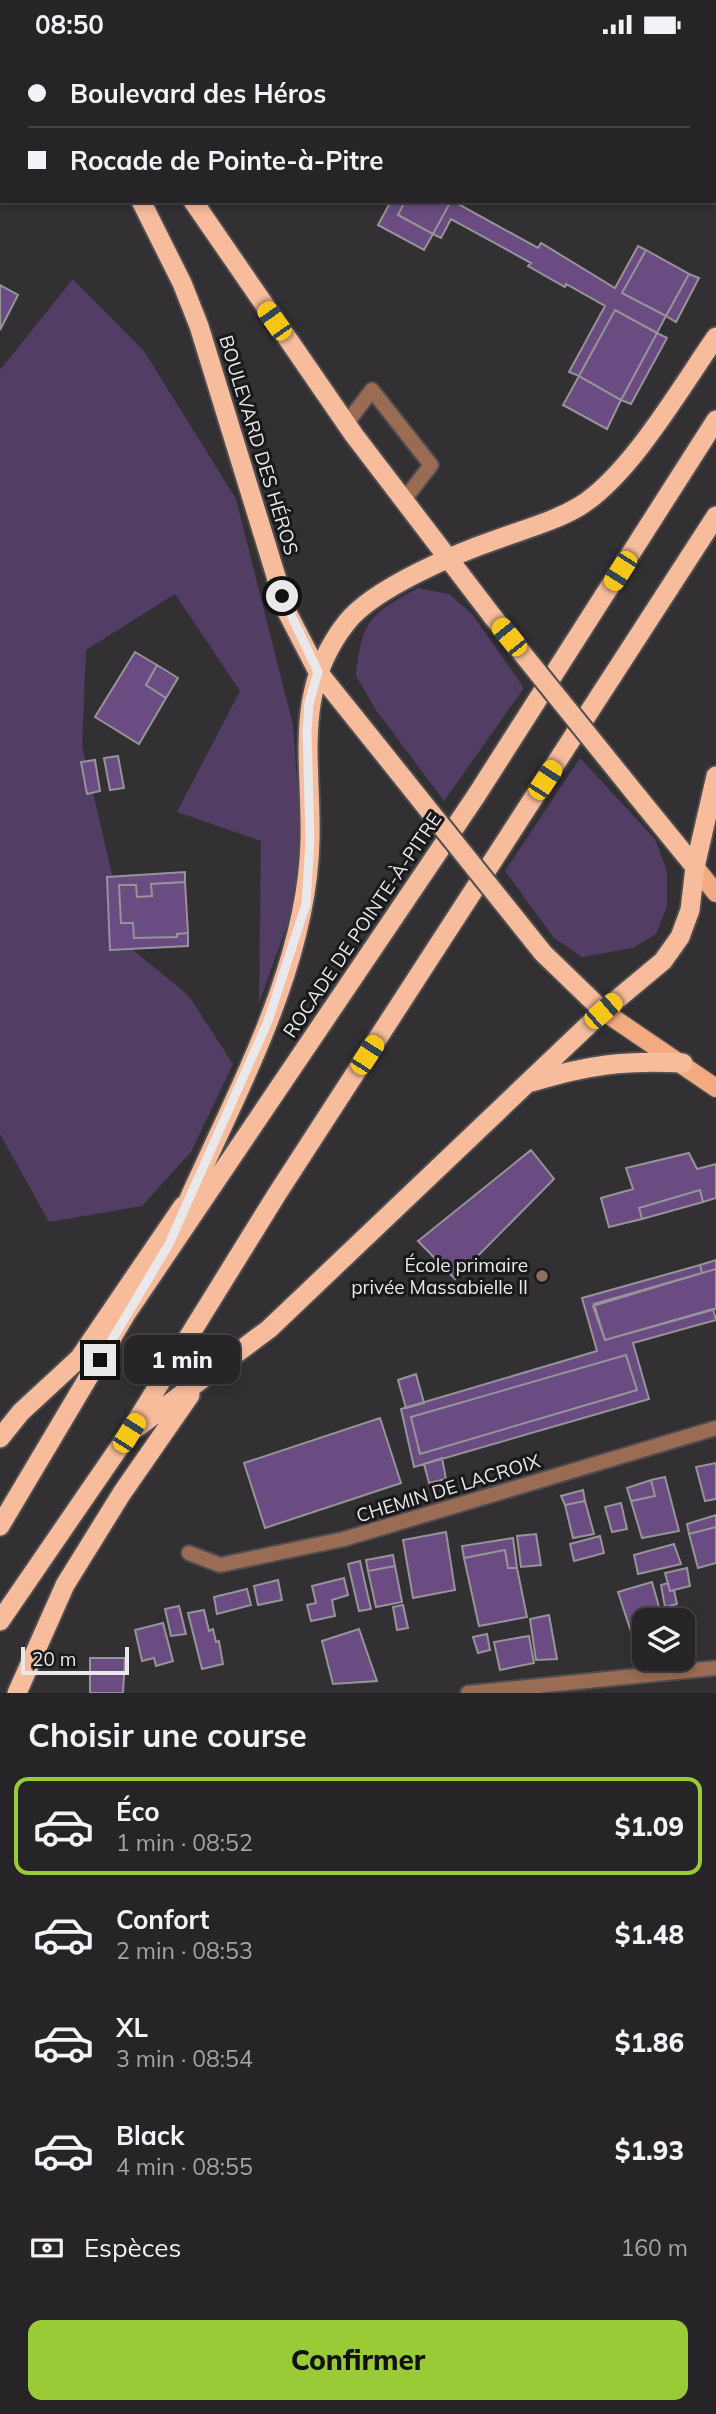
<!DOCTYPE html>
<html lang="fr">
<meta charset="utf-8">
<style>
:root{--surface:#262426;--page:#2e2c2e;--text:#f1f3f6;--muted:#a4a4a7;--line:#424143;--accent:#98cb36}
body{margin:0;font-family:Mulish,sans-serif;background:var(--page);color:var(--text);height:100vh;display:flex;flex-direction:column;font-size:26px;white-space:nowrap}
*{box-sizing:border-box;margin:0}
p{font-size:23px;color:var(--muted)}
.icon{flex:none;width:38px;height:38px;fill:none;stroke:currentColor;stroke-width:2;stroke-linecap:round;stroke-linejoin:round}
.map{position:relative;height:1644px;overflow:hidden}
.side{display:flex;flex-direction:column;background:var(--surface);flex:1}
.side>*{flex:none}
.hud{position:absolute;left:0px;top:0px;width:718px;height:154px;box-shadow:0 4px 10px #0003,0 0 0 2px var(--line);display:grid;align-content:center;height:154px;padding:0 28px;background:var(--surface)}
.controls{position:absolute;left:632px;top:1559px;display:grid;gap:14px}
.controls a{display:grid;place-items:center;width:63px;height:63px;border-radius:14px;background:var(--surface);box-shadow:0 4px 10px #0003,0 0 0 2px var(--line);font-size:35px}
.scale{position:absolute;left:21px;bottom:18px;width:108px;box-sizing:border-box;padding-left:7px;border:4px solid #e9e8ea;border-top:0;font-size:19px;line-height:24px;white-space:nowrap;color:#e9e8ea;-webkit-text-stroke:5px #19181a;paint-order:stroke}
.end{position:absolute;width:32px;height:32px;margin:-16px;border:9px solid #e9e8ea;background:#111;box-shadow:0 0 0 4px #111}
.from{border-radius:50%}
.bubble{position:absolute;height:49px;border-radius:14px;background:var(--surface);box-shadow:0 4px 10px #0003,0 0 0 2px var(--line);font-size:23px;font-weight:800;line-height:49px;text-align:center}
.car{position:absolute;width:21px;height:42px;margin:-21px -10px;border-radius:9px;box-shadow:0 0 5px 2px #0007;background:linear-gradient(#f5c518 24%,#345 0 40%,#f5c518 0 76%,#345 0 86%,#f5c518 0)}
.hud b{display:flex;align-items:center;gap:24px;height:66px;font-size:26px}
.hud b+b{border-top:2px solid var(--line)}
.hud i{width:18px;height:18px;background:var(--text)}
ul{padding:0;list-style:none}
li{display:flex;align-items:center;gap:21px;height:98px;margin:0 14px 10px;padding:0 14px;border:4px solid transparent;border-radius:14px}
li div{flex:1}
li b{display:block;font-size:26px}
li em{font-style:normal;font-weight:800}
li.active{border-color:var(--accent)}
li>.icon{width:63px;height:63px;stroke-width:1.5}
h2{padding:0 28px;font-size:32px;line-height:84px}
.pay{display:flex;align-items:center;gap:18px;height:77px;padding:0 28px;font-size:26px}
.pay p{margin-inline-start:auto}
.button{display:flex;gap:14px;margin-top:auto;padding:14px 28px}
.button a{flex:1;height:80px;border-radius:14px;background:var(--accent);color:#111;font-size:28px;font-weight:800;line-height:80px;text-align:center}
.status{display:flex;justify-content:space-between;align-items:center;height:49px;padding:0 35px;background:var(--surface);direction:ltr}
.status svg{height:19px;fill:currentColor}
.map>svg:first-child{display:block}
.green{fill:#523d64}
.building{fill:#6a4c82;stroke:#969498;stroke-width:2;fill-rule:evenodd}
.lines{fill:none;stroke-linecap:round;stroke-linejoin:round}
.service-casing{stroke:#4f4d50;stroke-width:18}
.minor-casing{stroke:#4f4d50;stroke-width:18}
.primary-casing{stroke:#4f4d50;stroke-width:21}
.trunk-casing{stroke:#4f4d50;stroke-width:23}
.service{stroke:#996c53;stroke-width:14}
.minor{stroke:#996c53;stroke-width:14}
.primary{stroke:#f3aa81;stroke-width:18}
.trunk{stroke:#f7bc9c;stroke-width:19}
.trunk-bridge-casing{stroke:#4f4d50;stroke-width:23;stroke-linecap:butt}
.trunk-bridge{stroke:#f7bc9c;stroke-width:19}
.route{stroke:#e9e8ea;stroke-width:9}
.education-dot{fill:#8d6e63;stroke:#19181a;stroke-width:2.5}
.labels{text-anchor:middle;stroke-width:6;stroke-linejoin:round;paint-order:stroke}
.street-label{font-size:19px;fill:#e9e8ea;stroke:#19181a}
.poi-label{font-size:19px;fill:#e9e8ea;stroke:#19181a;text-anchor:end}
</style>
<div class="status"><b>08:50</b><svg viewBox="0 0 49 12"><path d="M0 12V9h3v3zM5 12V6h3v6zM10 12V3h3v9zM15 12V0h3v12zM26 1h20v11H26zM47 4h2v5h-2z"/></svg></div>
<div class="map">
<svg width="716" height="1644" viewBox="0 0 716 1644">
<rect width="100%" height="100%" fill="#323033"/>
<path class="green" d="M 73,230 L 144,302 L 236,450 L 293,676 L 304,829 L 259,954 L 261,792 L 177,763 L 240,642 L 175,545 L 86,601 L 82,697 L 116,842 L 109,881 L 189,947 L 233,1015 L 191,1103 L 142,1157 L 49,1173 L 0,1085 L 0,321 Z
M 418,539 L 449,545 L 472,565 L 524,639 L 444,752 L 376,661 L 356,627 C 362,571 369,566 418,539 Z
M 580,709 L 655,790 L 667,822 L 667,857 L 656,885 L 633,899 L 582,908 L 554,889 L 505,822 Z"/>
<path class="building" d="M 487,0 L 533,0 L 486,2 Z
M 391,152 L 405,152 L 398,166 L 433,185 L 424,201 L 378,176 Z
M 405,152 L 451,152 L 433,185 L 398,166 Z
M 451,152 L 462,152 L 460,156 L 538,199 L 541,194 L 615,239 L 638,197 L 646,201 L 622,244 L 666,267 L 657,284 L 615,261 L 579,327 L 569,323 L 605,257 L 566,235 L 565,238 L 528,217 L 531,214 L 451,170 L 441,189 L 433,185 Z
M 646,201 L 689,225 L 666,267 L 622,244 Z
M 689,225 L 699,229 L 676,273 L 666,267 Z
M 0,236 L 18,246 L 0,281 Z
M 615,261 L 657,284 L 621,351 L 579,327 Z
M 657,284 L 667,289 L 631,355 L 621,351 Z
M 579,327 L 621,351 L 607,380 L 563,356 Z
M 135,603 L 157,616 L 146,636 L 166,649 L 139,695 L 95,668 Z
M 157,616 L 178,629 L 166,649 L 146,636 Z
M 118,707 L 124,739 L 110,741 L 104,709 Z
M 95,711 L 100,742 L 87,745 L 81,713 Z
M 185,823 L 185,833 L 151,835 L 152,847 L 137,848 L 136,836 L 119,836 L 121,874 L 133,874 L 134,889 L 177,888 L 177,885 L 188,884 L 188,897 L 110,901 L 107,828 Z
M 185,833 L 188,884 L 177,885 L 177,888 L 134,889 L 133,874 L 121,874 L 119,836 L 136,836 L 137,848 L 152,847 L 151,835 Z
M 531,1101 L 554,1130 L 455,1230 L 418,1192 Z
M 689,1104 L 697,1120 L 716,1115 L 716,1149 L 703,1153 L 700,1141 L 639,1159 L 642,1170 L 609,1178 L 601,1149 L 633,1140 L 626,1119 Z
M 700,1141 L 703,1153 L 642,1170 L 639,1159 Z
M 716,1211 L 716,1220 L 702,1224 L 700,1216 Z
M 700,1216 L 702,1224 L 593,1257 L 605,1291 L 713,1260 L 716,1271 L 633,1294 L 649,1350 L 414,1418 L 401,1360 L 597,1302 L 582,1249 ZM 626,1306 L 637,1341 L 420,1405 L 411,1368 Z
M 716,1220 L 716,1260 L 605,1291 L 594,1255 Z
M 626,1306 L 637,1341 L 420,1405 L 411,1368 Z
M 416,1325 L 424,1354 L 406,1359 L 398,1331 Z
M 380,1369 L 401,1434 L 265,1479 L 244,1414 Z
M 442,1409 L 446,1430 L 429,1434 L 424,1415 Z
M 716,1414 L 716,1450 L 705,1452 L 696,1418 Z
M 665,1428 L 679,1482 L 642,1489 L 631,1452 L 655,1447 L 651,1431 Z
M 651,1431 L 655,1447 L 631,1452 L 627,1439 Z
M 583,1441 L 585,1452 L 565,1456 L 561,1447 Z
M 585,1452 L 594,1485 L 573,1489 L 565,1456 Z
M 621,1454 L 627,1480 L 612,1483 L 605,1458 Z
M 716,1466 L 716,1478 L 689,1485 L 687,1475 Z
M 716,1478 L 716,1514 L 698,1519 L 689,1485 Z
M 446,1483 L 455,1541 L 413,1549 L 403,1491 Z
M 536,1485 L 541,1516 L 521,1518 L 517,1487 Z
M 600,1487 L 604,1504 L 574,1512 L 570,1495 Z
M 513,1489 L 517,1519 L 508,1519 L 505,1501 L 464,1509 L 462,1497 Z
M 674,1495 L 681,1515 L 638,1525 L 634,1506 Z
M 505,1501 L 508,1519 L 517,1519 L 527,1568 L 479,1577 L 464,1509 Z
M 393,1506 L 395,1517 L 368,1522 L 366,1511 Z
M 360,1512 L 371,1560 L 359,1562 L 348,1515 Z
M 395,1517 L 402,1553 L 376,1558 L 368,1522 Z
M 687,1519 L 690,1537 L 670,1542 L 665,1524 Z
M 344,1529 L 348,1546 L 332,1551 L 335,1567 L 311,1572 L 307,1556 L 316,1554 L 312,1537 Z
M 278,1531 L 282,1551 L 258,1556 L 254,1537 Z
M 652,1533 L 663,1572 L 644,1572 L 644,1589 L 634,1592 L 618,1543 Z
M 668,1534 L 670,1542 L 674,1541 L 677,1555 L 665,1558 L 661,1536 Z
M 247,1540 L 251,1556 L 217,1565 L 214,1548 Z
M 403,1556 L 408,1579 L 397,1581 L 393,1558 Z
M 179,1557 L 186,1585 L 171,1587 L 165,1560 Z
M 204,1561 L 209,1582 L 213,1580 L 216,1593 L 219,1592 L 223,1615 L 202,1620 L 188,1564 Z
M 686,1564 L 694,1589 L 682,1593 L 682,1572 L 667,1570 Z
M 549,1566 L 557,1610 L 536,1611 L 530,1570 Z
M 163,1574 L 173,1612 L 156,1617 L 154,1609 L 142,1612 L 135,1581 Z
M 359,1580 L 377,1632 L 333,1635 L 322,1592 Z
M 487,1585 L 490,1601 L 478,1604 L 473,1588 Z
M 529,1587 L 534,1614 L 500,1621 L 494,1593 Z
M 90,1609 L 125,1609 L 123,1644 L 90,1644 Z"/>
<g class="lines">
<defs>
<path id="service" d="M 346,375 L 372,341 L 431,416 L 404,451
M 189,1504 L 220,1516 L 344,1490 L 716,1379"/>
<path id="minor" d="M 468,1644 L 716,1619"/>
<path id="primary" d="M 695,818 L 716,844
M 603,962 L 716,1039"/>
<path id="trunk" d="M 38,0 L 40,2
M 92,0 L 94,2
M 141,152 L 182,234 L 199,277 L 287,563 L 318,623 L 371,689
M 193,152 L 354,386 L 493,568
M 638,748 L 695,818
M 543,904 L 603,962
M 532,1033 C 587,1016 625,1011 683,1014
M 180,1170 C 231,1052 307,923 310,792 C 312,712 292,642 347,573 C 374,539 457,504 498,490 C 525,480 555,472 580,457 C 631,425 681,338 716,288
M 78,1311 L 183,1157
M 138,1378 L 269,1280 L 603,962 L 663,912 L 680,888 L 690,861 L 695,818 L 716,727
M 0,1389 L 21,1363 L 87,1302
M 0,1477 L 126,1265 L 476,747 L 716,371
M 0,1572 L 129,1384 L 277,1145 L 716,467
M 17,1644 L 65,1536 L 122,1444 L 190,1346"/>
</defs>
<use href="#service" class="service-casing"/>
<use href="#minor" class="minor-casing"/>
<use href="#primary" class="primary-casing"/>
<use href="#trunk" class="trunk-casing"/>
<use href="#service" class="service"/>
<use href="#minor" class="minor"/>
<use href="#primary" class="primary"/>
<use href="#trunk" class="trunk"/>
<defs>
<path id="trunk-bridge" d="M 493,568 L 638,748
M 371,689 L 543,904"/>
</defs>
<use href="#trunk-bridge" class="trunk-bridge-casing"/>
<use href="#trunk-bridge" class="trunk-bridge"/>
</g>
<g class="lines">
<path class="route" d="M 100,1311 L 169,1195 L 268,972 L 306,855 L 310,792 L 307,682 L 309,654 L 318,623 L 282,547"/>
</g>
<circle class="education-dot" cx="542" cy="1227" r="7"/>
<g class="labels">
<g class="street-label">
<text transform="translate(259 396) rotate(73)" y="7">BOULEVARD DES HÉROS</text>
<text transform="translate(362 876) rotate(-56)" y="7">ROCADE DE POINTE-À-PITRE</text>
<text transform="translate(448 1439) rotate(-17)" y="7">CHEMIN DE LACROIX</text>
</g>
<g class="poi-label">
<text x="528" y="1223">École primaire<tspan x="528" dy="22">privée Massabielle II</tspan></text>
</g>
</g>
</svg>
<div class="controls">
<a><svg class="icon" aria-label="layers" viewBox="0 0 24 24"><path d="M12 4l9 5-9 5-9-5zM3 14l9 5 9-5"/></svg></a>
</div>
<div class="scale">20 m</div>
<i class="end from" style="left:282px;top:547px"></i>
<i class="end" style="left:100px;top:1311px"></i>
<div class="bubble" style="left:124px;top:1286px;width:116px">1 min</div>
<i class="car" style="left:274px;top:272px;rotate:325deg"></i>
<i class="car" style="left:620px;top:522px;rotate:212deg"></i>
<i class="car" style="left:509px;top:588px;rotate:321deg"></i>
<i class="car" style="left:545px;top:731px;rotate:33deg"></i>
<i class="car" style="left:603px;top:962px;rotate:49deg"></i>
<i class="car" style="left:367px;top:1006px;rotate:33deg"></i>
<i class="car" style="left:129px;top:1384px;rotate:32deg"></i>
<div class="hud">
<b><i class="from"></i>Boulevard des Héros</b>
<b><i></i>Rocade de Pointe-à-Pitre</b>
</div>
</div>
<section class="side">
<h2>Choisir une course</h2>
<ul>
<li class="active"><svg class="icon" aria-label="car" viewBox="0 0 24 24"><path d="M5 17H2v-5l4-1 3-4h7l3 4 3 1v5h-3M9 17h6M6 11h13"/><circle cx="7" cy="17" r="2"/><circle cx="17" cy="17" r="2"/></svg><div><b>Éco</b><p>1 min · 08:52</p></div><em>$1.09</em></li>
<li><svg class="icon" aria-label="car" viewBox="0 0 24 24"><path d="M5 17H2v-5l4-1 3-4h7l3 4 3 1v5h-3M9 17h6M6 11h13"/><circle cx="7" cy="17" r="2"/><circle cx="17" cy="17" r="2"/></svg><div><b>Confort</b><p>2 min · 08:53</p></div><em>$1.48</em></li>
<li><svg class="icon" aria-label="car" viewBox="0 0 24 24"><path d="M5 17H2v-5l4-1 3-4h7l3 4 3 1v5h-3M9 17h6M6 11h13"/><circle cx="7" cy="17" r="2"/><circle cx="17" cy="17" r="2"/></svg><div><b>XL</b><p>3 min · 08:54</p></div><em>$1.86</em></li>
<li><svg class="icon" aria-label="car" viewBox="0 0 24 24"><path d="M5 17H2v-5l4-1 3-4h7l3 4 3 1v5h-3M9 17h6M6 11h13"/><circle cx="7" cy="17" r="2"/><circle cx="17" cy="17" r="2"/></svg><div><b>Black</b><p>4 min · 08:55</p></div><em>$1.93</em></li>
</ul>
<div class="pay"><svg class="icon" aria-label="cash" viewBox="0 0 24 24"><path d="M3 7h18v10H3z"/><circle cx="12" cy="12" r="2"/></svg>Espèces<p>160 m</p></div>
<div class="button"><a>Confirmer</a></div>
</section>
